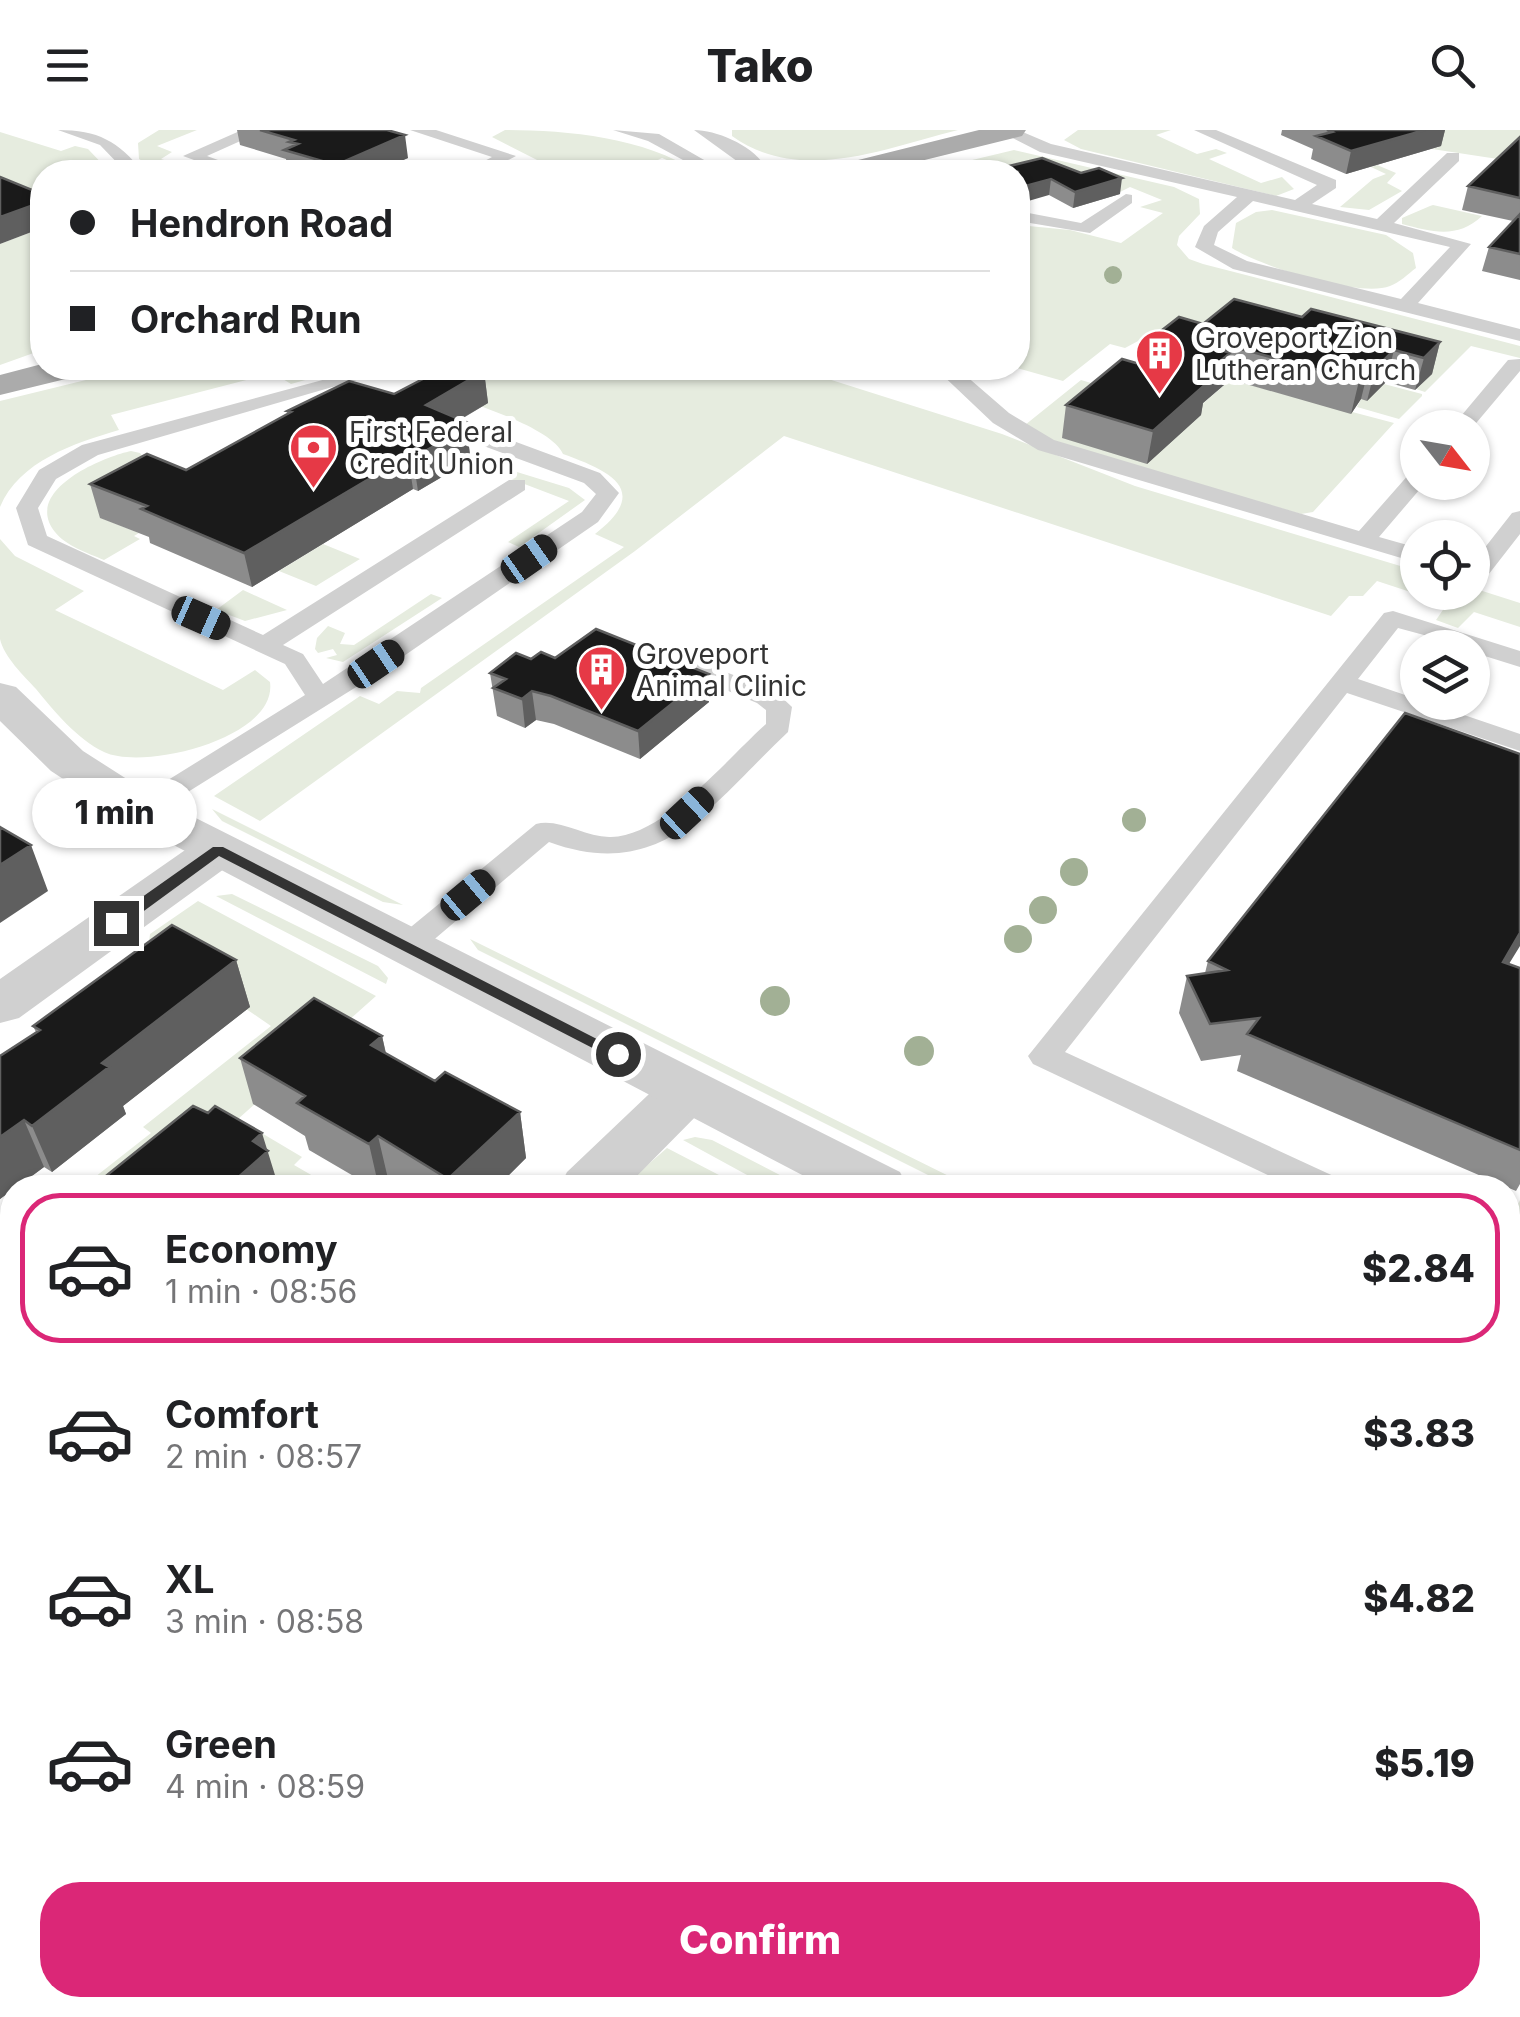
<!DOCTYPE html>
<meta charset="utf-8">
<style>
:root{--surface:#fff;--page:#f2f2f2;--text:#202124;--muted:#757577;--line:#e0e0e0;--accent:#db2777}
body{margin:0;font-family:Inter,sans-serif;background:var(--page);color:var(--text);height:100vh;display:flex;flex-direction:column;font-size:38px;white-space:nowrap}
*{box-sizing:border-box;margin:0}
p{font-size:32px;color:var(--muted)}
.icon{flex:none;width:55px;height:55px;fill:none;stroke:currentColor;stroke-width:2;stroke-linecap:round;stroke-linejoin:round}
.map{position:relative;flex:1;overflow:hidden}
.side{position:absolute;left:0px;top:1045px;width:1520px;height:842px;display:flex;flex-direction:column;background:var(--surface);border-radius:40px 40px 0 0;box-shadow:0 2px 8px #0004}
.side>*{flex:none}
.hud{position:absolute;left:30px;top:30px;width:1000px;height:220px;border-radius:40px;box-shadow:0 2px 8px #0004;display:grid;align-content:center;height:220px;padding:0 40px;background:var(--surface)}
.needle{width:65px;rotate:121deg}
.tools{position:absolute;left:1400px;top:280px;display:grid;gap:20px}
.tools a{display:grid;place-items:center;width:90px;height:90px;border-radius:50%;background:var(--surface);box-shadow:0 2px 8px #0004;font-size:50px}
.end{position:absolute;width:45px;height:45px;margin:-22px;border:12px solid #333;background:#fff;box-shadow:0 0 0 5px #fff}
.from{border-radius:50%}
.bubble{position:absolute;height:70px;border-radius:35px;background:var(--surface);box-shadow:0 2px 8px #0004;font-size:32px;font-weight:800;line-height:70px;text-align:center}
.car{position:absolute;width:30px;height:60px;margin:-30px -15px;border-radius:12px;box-shadow:0 0 8px 2px #0007;background:linear-gradient(#222 24%,#8ab4d8 0 40%,#222 0 76%,#8ab4d8 0 86%,#222 0)}
.hud b{display:flex;align-items:center;gap:35px;height:95px;font-size:38px}
.hud b+b{border-top:2px solid var(--line)}
.hud i{width:25px;height:25px;background:var(--text)}
ul{padding:18px 0 0;list-style:none}
li{display:flex;align-items:center;gap:30px;height:150px;margin:0 20px 15px;padding:0 20px;border:5px solid transparent;border-radius:40px}
li div{flex:1}
li b{display:block;font-size:38px}
li em{font-style:normal;font-weight:800}
li.selected{border-color:var(--accent)}
li>.icon{width:90px;height:90px;stroke-width:1.5}
.primary-button{display:flex;gap:20px;margin-top:auto;padding:20px 40px}
.primary-button a{flex:1;height:115px;border-radius:40px;background:var(--accent);color:#fff;font-size:40px;font-weight:800;line-height:115px;text-align:center}
header{display:flex;justify-content:space-between;align-items:center;height:130px;padding:0 40px;background:var(--surface);font-size:45px;font-weight:800}
.map>svg:first-child{display:block}
.green{fill:#e6ecdf}
.lines{fill:none;stroke-linecap:round;stroke-linejoin:round}
.path{stroke:#cdcdcd;stroke-width:9;stroke-dasharray:6 6;stroke-linecap:butt}
.service{fill:#d0d0d0;fill-rule:evenodd}
.minor{fill:#d0d0d0;fill-rule:evenodd}
.tertiary{fill:#d0d0d0;fill-rule:evenodd}
.primary{fill:#ababab;fill-rule:evenodd}
.tree{fill:#a2b095}
.wall{fill:#8c8c8c}
.shaded-wall{fill:#5f5f5f}
.building{fill:#1a1a1a;stroke:#5f5f5f;stroke-width:2.5}
.route{fill:#333}
.labels{text-anchor:middle;stroke-width:10;stroke-linejoin:round;paint-order:stroke}
.far-poi-label{font-size:28px;fill:#333;stroke:#fff;text-anchor:start}
</style>
<header><svg class="icon" aria-label="menu" viewBox="0 0 24 24"><path d="M4 6h16M4 12h16M4 18h16"/></svg>Tako<svg class="icon" aria-label="search" viewBox="0 0 24 24"><circle cx="10" cy="10" r="6"/><path d="M15 15l6 6"/></svg></header>
<div class="map">
<svg width="1520" height="1887" viewBox="0 0 1520 1887">
<rect width="100%" height="100%" fill="#fff"/>
<path class="green" d="M 159,0 L 197,0 L 157,16 L 172,22 L 161,29 L 193,39 L 191,42 L 161,42 L 139,29 L 138,13 Z
M 505,0 C 565,0 645,7 696,42 L 662,28 L 658,30 L 680,42 L 521,42 L 541,32 L 492,7 Z
M 732,0 L 958,0 C 886,18 800,55 732,6 Z
M 1078,0 L 1171,0 L 1156,5 L 1197,24 L 1216,19 L 1227,23 L 1209,29 L 1261,53 L 1282,47 L 1294,59 L 1276,66 L 1081,19 L 1064,10 Z
M 1401,0 L 1520,0 L 1520,24 L 1511,31 L 1432,19 L 1439,17 Z
M 0,2 L 61,21 L 75,16 L 88,19 L 110,42 L 42,42 L 42,85 L 0,68 Z
M 1014,20 L 1174,57 L 1199,69 L 1200,84 L 1179,106 L 1177,115 L 1189,129 L 1203,134 L 1520,216 L 1520,228 L 1471,216 L 1425,262 L 1416,259 L 1430,243 L 1162,228 L 1142,222 L 1160,213 L 1165,205 L 1155,202 L 1125,218 L 1110,214 L 1063,251 L 1017,238 L 1018,95 L 1070,100 L 1121,113 L 1163,83 L 1140,77 L 1162,70 L 1130,57 L 1118,63 L 1018,42 L 922,42 Z
M 1377,35 L 1396,43 L 1387,53 L 1402,61 L 1369,80 L 1340,77 L 1373,49 L 1386,44 L 1371,37 Z
M 1430,76 L 1433,75 L 1482,86 C 1458,109 1432,102 1402,94 L 1402,88 Z
M 1272,80 L 1386,105 L 1413,123 L 1416,138 C 1408,144 1399,153 1390,156 C 1359,168 1260,136 1232,118 L 1236,93 L 1256,82 Z
M 42,98 L 42,220 L 0,235 L 0,114 Z
M 135,238 L 348,238 L 291,254 L 273,243 L 111,285 L 119,300 C 75,313 19,331 0,377 L 0,271 Z
M 418,238 L 807,238 L 803,241 L 1002,304 L 1135,356 L 1417,441 L 1418,462 L 1472,462 L 1473,458 L 1520,473 L 1520,497 L 1474,482 L 1458,498 L 1436,490 L 1447,474 L 1377,451 L 1363,466 L 1349,466 L 1331,486 L 784,306 L 635,421 L 260,691 L 214,666 L 360,566 L 379,574 L 397,561 L 420,563 L 421,558 L 624,417 L 595,404 C 652,360 610,341 563,324 C 550,294 451,267 419,255 Z
M 1224,248 L 1394,293 L 1313,382 L 1301,384 L 1063,316 L 1025,295 L 1081,250 L 1192,283 L 1223,256 Z
M 1384,254 L 1422,264 L 1422,266 L 1399,289 L 1357,277 L 1361,269 Z
M 131,321 L 140,323 L 147,333 L 101,388 L 139,403 L 134,406 L 140,409 L 104,430 C 88,423 66,416 55,402 C 22,361 102,327 131,321 Z
M 484,332 L 569,358 L 585,370 L 519,417 L 508,412 L 569,371 L 477,336 Z
M 0,409 L 15,426 L 84,461 L 55,480 L 223,560 L 255,540 L 270,552 C 278,608 144,641 104,622 C 78,610 53,580 36,559 C 24,546 4,527 0,509 C 0,479 0,439 0,409 Z
M 323,414 L 360,429 L 316,456 L 279,441 Z
M 243,460 L 287,480 L 245,491 L 216,480 Z
M 431,464 L 442,468 L 343,532 L 326,528 L 337,525 L 333,519 L 318,523 L 315,519 L 317,508 L 328,496 L 345,503 L 340,514 L 354,515 Z
M 212,679 L 403,775 L 383,772 L 222,691 Z
M 232,764 L 378,836 L 388,848 L 386,854 L 216,766 Z
M 198,771 L 376,866 L 238,989 L 302,1027 L 294,1035 L 332,1057 L 283,1057 L 274,1052 L 81,1058 L 151,1003 L 143,997 L 271,896 L 149,812 L 150,804 Z
M 470,809 L 971,1057 L 952,1057 L 478,820 Z
M 695,1007 L 712,1010 L 803,1057 L 769,1057 L 683,1010 Z
M 667,1018 L 742,1057 L 621,1058 Z
M 1520,1070 L 1520,1314 L 1508,1308 L 1508,1094 Z
M 1508,1463 L 1520,1469 L 1520,1560 L 1508,1553 Z
M 12,1672 L 12,1796 L 0,1786 L 0,1684 Z
M 190,1875 L 321,1875 L 311,1887 L 200,1887 Z
M 1102,1875 L 1260,1875 L 1279,1887 L 1096,1887 Z"/>
<g class="lines">
<path class="path" d="M 145,1875 L 159,1887"/>
<path class="service" d="M 58,0 C 98,0 118,11 143,42 L 126,42 L 100,15 Z
M 242,0 L 265,0 L 207,26 L 251,42 L 227,42 L 183,26 Z
M 410,0 L 436,0 L 516,26 L 485,42 L 464,42 L 492,27 Z
M 613,0 L 659,4 L 725,42 L 705,42 L 648,11 Z
M 694,0 C 718,0 759,18 768,42 L 752,42 Z
M 1018,0 L 1051,14 L 1295,70 L 1317,55 L 1194,0 L 1216,0 L 1336,50 L 1336,58 L 1312,74 L 1377,89 L 1447,23 L 1459,23 L 1459,31 L 1394,93 L 1471,114 L 1418,173 L 1520,199 L 1520,211 L 1233,139 L 1195,117 L 1204,96 L 1237,67 L 1040,22 L 999,1 ZM 1253,71 L 1450,117 L 1401,169 L 1247,131 L 1214,115 L 1218,102 Z
M 1126,64 L 1132,65 L 1132,73 L 1090,103 L 1018,91 L 1018,81 L 1081,93 Z
M 1520,229 L 1520,241 L 1472,298 L 1451,298 L 1508,230 Z
M 367,238 L 398,238 L 98,325 L 56,349 L 38,378 L 47,406 L 263,505 L 509,350 L 525,350 L 525,360 L 283,515 L 303,524 L 323,554 L 582,382 L 596,364 L 584,353 L 443,301 L 443,291 L 459,291 L 600,343 L 619,363 L 598,392 L 385,539 L 151,685 L 131,685 L 127,679 L 131,673 L 305,565 L 285,534 L 28,415 L 16,378 L 39,340 L 82,315 Z
M 935,238 L 957,238 L 1009,283 L 1054,310 L 1359,401 L 1410,343 L 1418,341 L 1418,352 L 1426,352 L 1379,407 L 1418,418 L 1418,433 L 1038,320 L 993,293 Z
M 1520,381 L 1520,404 L 1485,449 L 1472,450 L 1472,434 L 1512,383 Z
M 1393,481 L 1520,521 L 1520,537 L 1472,522 L 1472,518 L 1398,498 L 1358,549 L 1520,604 L 1520,621 L 1347,563 L 1065,922 L 1340,1049 L 1345,1058 L 1295,1058 L 1033,934 L 1028,926 L 1384,483 Z
M 692,529 L 775,561 L 792,577 L 788,602 C 713,672 664,754 549,712 L 417,824 L 395,824 L 391,817 L 395,810 L 536,694 C 560,688 586,708 611,707 C 664,706 727,629 766,594 L 766,580 L 757,573 L 683,542 L 679,537 Z"/>
<path class="minor" d="M 218,705 L 235,709 L 242,720 L 235,731 L 19,888 L 0,893 L 0,849 L 201,709 Z
M 688,940 L 708,946 L 716,960 L 708,974 L 625,1058 L 559,1058 L 567,1042 L 668,946 Z
M 12,1583 L 12,1664 L 0,1669 L 0,1587 Z
M 1508,1841 L 1520,1846 L 1520,1887 L 1455,1887 L 1450,1875 L 1508,1875 Z
M 667,1875 L 752,1875 L 747,1887 L 662,1887 Z"/>
<path class="tertiary" d="M 0,553 L 16,557 L 83,621 L 158,669 L 900,1042 L 908,1058 L 827,1058 L 124,689 L 51,641 L 0,591 Z
M 1508,1350 L 1520,1354 L 1520,1416 L 1508,1412 Z"/>
<path class="primary" d="M 979,0 L 1026,0 L 1022,6 L 876,42 L 830,42 L 834,36 Z
M 42,234 L 87,238 L 82,245 L 0,265 L 0,245 Z"/>
</g>
<g class="tree">
<circle cx="1113" cy="145" r="9"/>
<circle cx="1134" cy="690" r="12"/>
<circle cx="1074" cy="742" r="14"/>
<circle cx="1043" cy="780" r="14"/>
<circle cx="1018" cy="809" r="14"/>
<circle cx="775" cy="871" r="15"/>
<circle cx="919" cy="921" r="15"/>
</g>
<path class="wall" d="M 237,0 L 387,0 L 408,28 L 375,42 L 288,42 L 286,29 L 240,15 Z
M 1282,0 L 1445,0 L 1441,16 L 1346,44 L 1311,29 L 1313,19 L 1281,5 Z
M 1520,7 L 1520,150 L 1482,141 L 1489,117 L 1513,91 L 1462,80 L 1468,56 Z
M 1042,28 L 1120,64 L 1073,78 L 1049,65 Z
M 1302,187 L 1440,212 L 1432,244 L 1415,260 L 1386,252 L 1367,271 L 1361,269 L 1351,284 L 1225,248 L 1224,255 L 1203,273 L 1201,285 L 1147,334 L 1062,308 L 1066,275 L 1136,233 L 1155,217 L 1157,204 L 1203,194 Z
M 484,241 L 488,273 L 460,290 L 466,292 L 470,325 L 464,329 L 464,334 L 418,361 L 413,359 L 252,457 L 150,413 L 149,407 L 100,388 L 90,354 L 186,340 L 287,284 L 287,281 L 394,264 Z
M 555,528 L 709,572 L 640,629 L 554,594 L 536,590 L 525,598 L 497,586 L 490,543 L 531,529 Z
M 236,830 L 250,877 L 123,976 L 126,984 L 52,1042 L 44,1037 L 0,1069 L 0,926 L 36,902 L 33,896 Z
M 1208,831 L 1509,834 L 1520,838 L 1520,1054 L 1516,1061 L 1237,941 L 1241,925 L 1201,931 L 1179,883 L 1187,846 L 1205,843 Z
M 382,906 L 386,923 L 435,951 L 520,982 L 526,1028 L 496,1058 L 397,1058 L 389,1053 L 383,1058 L 374,1058 L 309,1020 L 305,1006 L 253,974 L 240,928 Z
M 1508,1561 L 1520,1568 L 1520,1710 L 1508,1703 Z"/>
<path class="shaded-wall" d="M 1425,0 L 1445,0 L 1441,16 L 1346,44 L 1351,21 Z
M 405,5 L 408,28 L 375,42 L 338,42 L 336,35 Z
M 1122,48 L 1120,64 L 1073,78 L 1075,62 Z
M 1051,49 L 1049,65 L 1018,74 L 1018,58 Z
M 42,72 L 42,98 L 0,114 L 0,87 Z
M 1440,212 L 1432,244 L 1415,260 L 1424,228 Z
M 1230,216 L 1224,255 L 1203,273 L 1201,285 L 1147,334 L 1153,301 Z
M 1394,220 L 1386,252 L 1367,271 L 1375,239 Z
M 1369,237 L 1361,269 L 1351,284 L 1359,251 Z
M 484,241 L 488,273 L 430,307 L 426,275 Z
M 466,292 L 470,325 L 464,329 L 464,334 L 418,361 L 413,328 Z
M 408,326 L 413,359 L 252,457 L 244,423 Z
M 709,544 L 709,572 L 640,629 L 638,601 Z
M 532,561 L 536,590 L 525,598 L 522,569 Z
M 31,715 L 48,761 L 0,793 L 0,735 Z
M 1520,803 L 1520,816 L 1488,868 L 1503,832 Z
M 236,830 L 250,877 L 123,976 L 126,984 L 52,1042 L 32,996 L 102,933 Z
M 382,906 L 392,953 L 371,915 Z
M 520,982 L 526,1028 L 496,1058 L 449,1058 L 448,1049 Z
M 24,990 L 44,1037 L 16,1058 L 12,1058 L 12,1060 L 0,1069 L 0,1007 Z
M 262,1003 L 279,1058 L 226,1058 L 253,1011 Z
M 378,1006 L 389,1053 L 383,1058 L 379,1058 L 369,1014 Z
M 12,1239 L 12,1303 L 0,1314 L 0,1249 Z
M 12,1450 L 12,1515 L 0,1527 L 0,1461 Z
M 92,1875 L 116,1875 L 106,1887 L 82,1887 Z
M 518,1875 L 533,1875 L 524,1887 L 509,1887 Z"/>
<path class="building" d="M 260,0 L 387,0 L 405,5 L 336,35 L 284,20 L 298,14 L 289,12 L 294,10 Z
M 1327,0 L 1425,0 L 1351,21 L 1316,6 L 1332,2 Z
M 1520,7 L 1520,68 L 1468,56 Z
M 1042,28 L 1081,43 L 1099,38 L 1122,48 L 1075,62 L 1051,49 L 1018,58 L 1018,42 L 985,42 Z
M 0,47 L 42,64 L 42,72 L 0,87 Z
M 1520,84 L 1520,124 L 1489,117 Z
M 1234,169 L 1302,187 L 1311,179 L 1440,212 L 1424,228 L 1394,220 L 1375,239 L 1369,237 L 1359,251 L 1230,216 L 1224,221 L 1230,223 L 1198,250 L 1207,253 L 1153,301 L 1066,275 L 1122,229 L 1136,233 L 1167,207 L 1157,204 L 1179,187 L 1203,194 Z
M 444,238 L 473,238 L 484,241 L 426,275 L 466,292 L 455,299 L 460,301 L 413,328 L 408,326 L 244,423 L 141,379 L 147,376 L 90,354 L 147,324 L 186,340 L 291,282 L 287,281 L 349,251 L 394,264 Z
M 596,499 L 709,544 L 638,601 L 551,566 L 532,561 L 522,569 L 493,558 L 506,549 L 490,543 L 516,523 L 531,529 L 541,522 L 555,528 Z
M 1405,583 L 1520,624 L 1520,803 L 1503,832 L 1520,838 L 1520,1020 L 1247,904 L 1259,888 L 1210,894 L 1187,846 L 1227,840 L 1208,831 Z
M 0,697 L 31,715 L 0,735 Z
M 172,795 L 236,830 L 102,933 L 109,937 L 32,996 L 24,990 L 0,1007 L 0,926 L 40,900 L 33,896 Z
M 314,868 L 382,906 L 371,915 L 435,951 L 445,942 L 520,982 L 448,1049 L 378,1006 L 369,1014 L 297,973 L 305,966 L 240,928 Z
M 193,976 L 208,983 L 215,976 L 262,1003 L 253,1011 L 268,1021 L 226,1058 L 91,1058 Z
M 12,1133 L 12,1239 L 0,1249 L 0,1143 Z
M 0,1328 L 12,1337 L 12,1450 L 0,1461 Z
M 1508,1561 L 1520,1568 L 1520,1687 L 1508,1679 Z
M 12,1792 L 12,1875 L 92,1875 L 82,1887 L 0,1887 L 0,1805 Z
M 356,1875 L 518,1875 L 509,1887 L 346,1887 Z
M 922,1875 L 1101,1875 L 1095,1887 L 915,1887 Z"/>
<path class="route" d="M 213,717 L 223,717 L 626,924 L 612,928 L 219,726 L 122,797 L 111,797 L 111,789 Z"/>
<defs>
<symbol id="building-pin" viewBox="-11 -11 22 30"><path d="M0 17L-7.5 6A9.5 9.5 0 1 1 7.5 6Z" fill="#e63946" stroke="#fff"/><path d="M-4-6H4V6H1V3H-1V6H-4ZM-2.5-4.3h1.7v1.8h-1.7ZM.8-4.3h1.7v1.8H.8ZM-2.5-1h1.7V.8h-1.7ZM.8-1h1.7V.8H.8Z" fill="#fff"/></symbol>
<symbol id="bank-pin" viewBox="-11 -11 22 30"><path d="M0 17L-7.5 6A9.5 9.5 0 1 1 7.5 6Z" fill="#e63946" stroke="#fff"/><path d="M-6-4H6V4H-6ZM0-2.3a2.3 2.3 0 1 0 0 4.6a2.3 2.3 0 1 0 0-4.6Z" fill="#fff"/></symbol>
</defs>
<g fill-rule="evenodd">
<use href="#building-pin" x="1132" y="196" width="55" height="75"/>
<use href="#bank-pin" x="286" y="290" width="55" height="75"/>
<use href="#building-pin" x="574" y="512" width="55" height="75"/>
</g>
<g class="labels">
<g class="far-poi-label">
<text x="1195" y="218">Groveport Zion<tspan x="1195" dy="32">Lutheran Church</tspan></text>
<text x="349" y="312">First Federal<tspan x="349" dy="32">Credit Union</tspan></text>
<text x="636" y="534">Groveport<tspan x="636" dy="32">Animal Clinic</tspan></text>
</g>
</g>
</svg>
<div class="tools">
<a><svg class="needle" viewBox="-14 -14 28 28"><path d="M0-13l5 13h-10z" fill="#e53935"/><path d="M0 13l5-13h-10z" fill="#757577"/></svg></a>
<a><svg class="icon" aria-label="locate" viewBox="0 0 24 24"><circle cx="12" cy="12" r="6"/><path d="M12 2v4M12 18v4M2 12h4M18 12h4"/></svg></a>
<a><svg class="icon" aria-label="layers" viewBox="0 0 24 24"><path d="M12 4l9 5-9 5-9-5zM3 14l9 5 9-5"/></svg></a>
</div>
<i class="end from" style="left:618px;top:924px"></i>
<i class="end" style="left:116px;top:793px"></i>
<div class="bubble" style="left:32px;top:648px;width:165px">1 min</div>
<i class="car" style="left:529px;top:429px;rotate:55deg"></i>
<i class="car" style="left:201px;top:488px;rotate:114deg"></i>
<i class="car" style="left:376px;top:534px;rotate:56deg"></i>
<i class="car" style="left:687px;top:683px;rotate:47deg"></i>
<i class="car" style="left:468px;top:765px;rotate:50deg"></i>
<div class="hud">
<b><i class="from"></i>Hendron Road</b>
<b><i></i>Orchard Run</b>
</div>
<section class="side">
<ul>
<li class="selected"><svg class="icon" aria-label="car" viewBox="0 0 24 24"><path d="M5 17H2v-5l4-1 3-4h7l3 4 3 1v5h-3M9 17h6M6 11h13"/><circle cx="7" cy="17" r="2"/><circle cx="17" cy="17" r="2"/></svg><div><b>Economy</b><p>1 min · 08:56</p></div><em>$2.84</em></li>
<li><svg class="icon" aria-label="car" viewBox="0 0 24 24"><path d="M5 17H2v-5l4-1 3-4h7l3 4 3 1v5h-3M9 17h6M6 11h13"/><circle cx="7" cy="17" r="2"/><circle cx="17" cy="17" r="2"/></svg><div><b>Comfort</b><p>2 min · 08:57</p></div><em>$3.83</em></li>
<li><svg class="icon" aria-label="car" viewBox="0 0 24 24"><path d="M5 17H2v-5l4-1 3-4h7l3 4 3 1v5h-3M9 17h6M6 11h13"/><circle cx="7" cy="17" r="2"/><circle cx="17" cy="17" r="2"/></svg><div><b>XL</b><p>3 min · 08:58</p></div><em>$4.82</em></li>
<li><svg class="icon" aria-label="car" viewBox="0 0 24 24"><path d="M5 17H2v-5l4-1 3-4h7l3 4 3 1v5h-3M9 17h6M6 11h13"/><circle cx="7" cy="17" r="2"/><circle cx="17" cy="17" r="2"/></svg><div><b>Green</b><p>4 min · 08:59</p></div><em>$5.19</em></li>
</ul>
<div class="primary-button"><a>Confirm</a></div>
</section>
</div>
